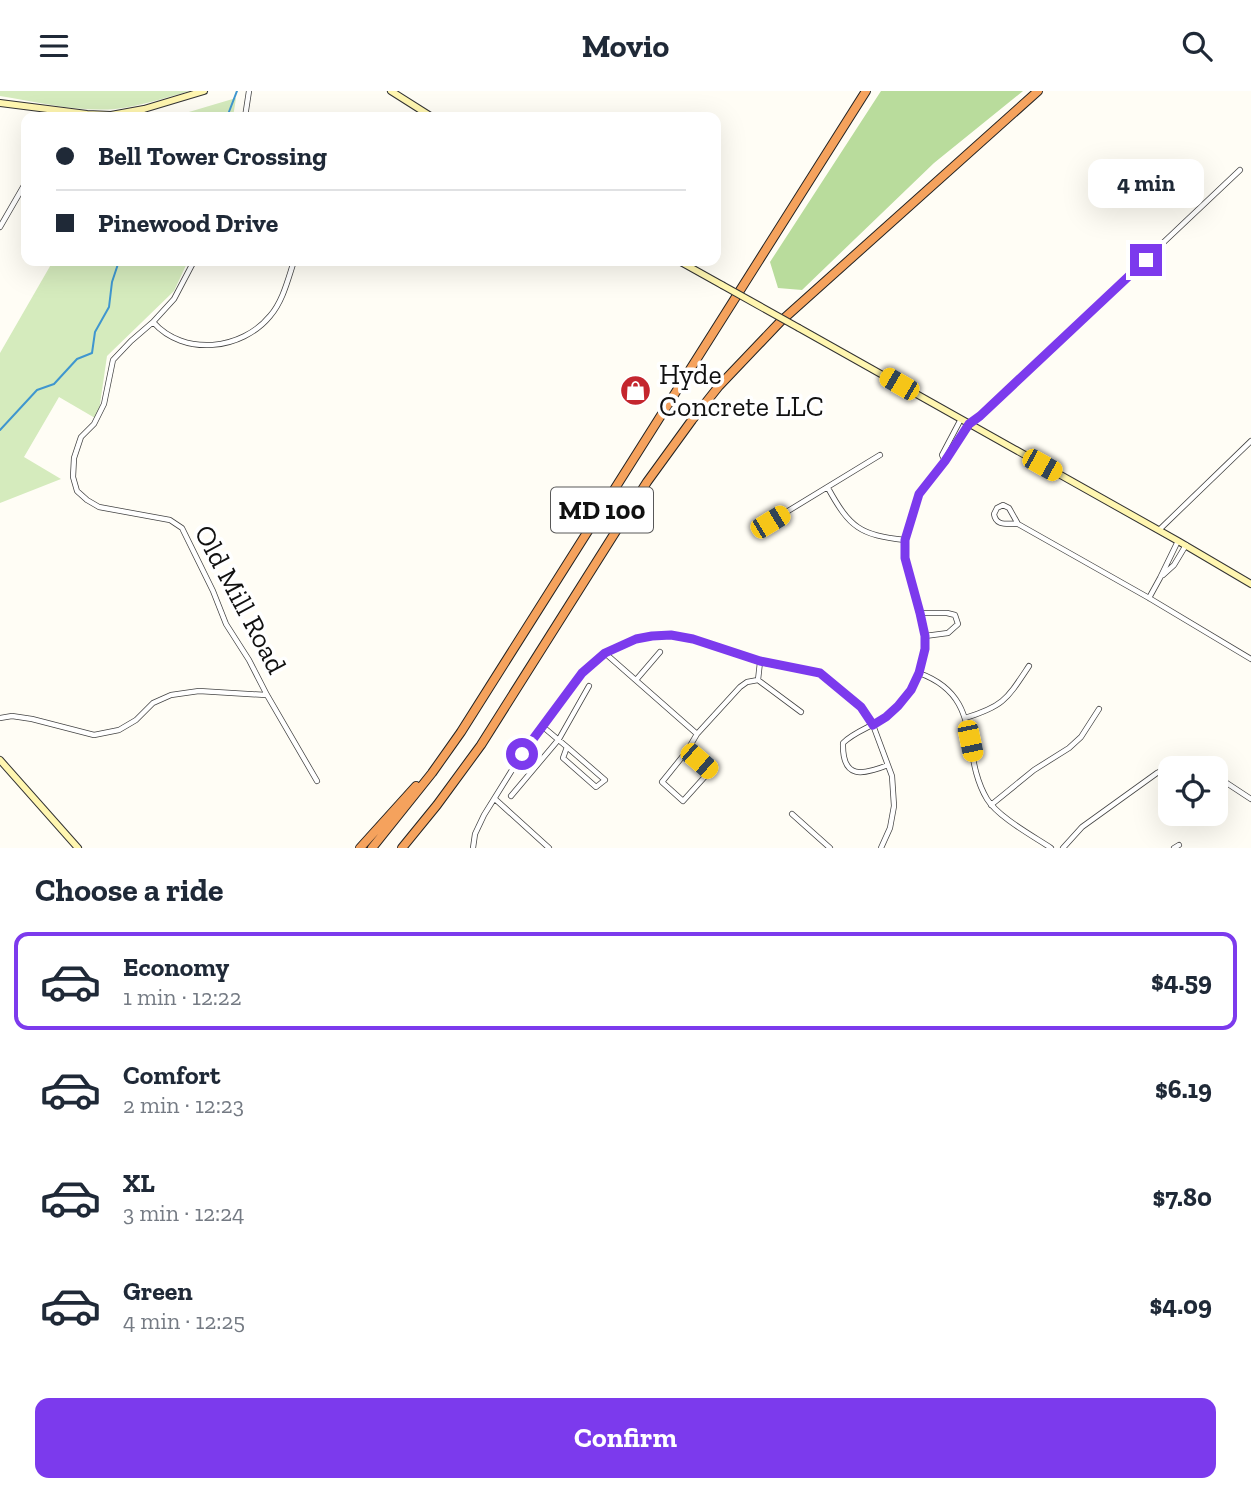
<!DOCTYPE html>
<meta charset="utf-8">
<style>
:root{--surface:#fff;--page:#f2f2f3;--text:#1f2937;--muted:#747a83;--line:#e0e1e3;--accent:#7c3aed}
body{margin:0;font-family:"Zilla Slab",serif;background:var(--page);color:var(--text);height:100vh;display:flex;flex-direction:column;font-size:26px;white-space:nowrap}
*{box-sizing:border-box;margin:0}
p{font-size:23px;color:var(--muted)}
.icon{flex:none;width:38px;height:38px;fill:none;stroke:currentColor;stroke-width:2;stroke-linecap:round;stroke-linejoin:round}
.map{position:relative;height:757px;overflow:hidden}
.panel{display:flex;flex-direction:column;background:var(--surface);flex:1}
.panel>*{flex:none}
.guide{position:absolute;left:21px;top:21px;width:700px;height:154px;border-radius:14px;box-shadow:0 7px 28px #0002;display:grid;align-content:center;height:154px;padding:0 35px;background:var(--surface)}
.controls{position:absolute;left:1158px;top:665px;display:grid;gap:14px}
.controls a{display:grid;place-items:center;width:70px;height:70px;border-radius:14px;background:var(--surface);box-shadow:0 7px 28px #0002;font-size:35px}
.end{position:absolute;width:32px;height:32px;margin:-16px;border:9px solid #7c3aed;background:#fff;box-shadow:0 0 0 4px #fff}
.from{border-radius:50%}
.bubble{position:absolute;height:49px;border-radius:14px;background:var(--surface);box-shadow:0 7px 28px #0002;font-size:23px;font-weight:800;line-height:49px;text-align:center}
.car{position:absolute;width:21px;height:42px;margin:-21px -10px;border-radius:9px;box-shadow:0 0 5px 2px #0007;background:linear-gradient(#f5c518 24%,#345 0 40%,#f5c518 0 76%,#345 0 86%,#f5c518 0)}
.guide b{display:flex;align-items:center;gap:24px;height:66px;font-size:26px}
.guide b+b{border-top:2px solid var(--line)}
.guide i{width:18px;height:18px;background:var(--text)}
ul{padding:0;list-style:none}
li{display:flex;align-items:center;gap:21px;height:98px;margin:0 14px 10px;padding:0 21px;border:4px solid transparent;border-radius:14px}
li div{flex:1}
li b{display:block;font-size:26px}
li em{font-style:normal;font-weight:800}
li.on{border-color:var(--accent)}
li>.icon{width:63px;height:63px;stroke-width:1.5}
h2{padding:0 35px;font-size:32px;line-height:84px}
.button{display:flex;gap:14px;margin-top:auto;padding:14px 35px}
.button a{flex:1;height:80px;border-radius:14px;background:var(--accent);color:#fff;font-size:28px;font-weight:800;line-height:80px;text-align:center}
header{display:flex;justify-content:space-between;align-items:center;height:91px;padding:0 35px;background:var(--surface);font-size:32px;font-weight:800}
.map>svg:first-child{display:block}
.green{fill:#d5ebbd}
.forest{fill:#b9dc9c}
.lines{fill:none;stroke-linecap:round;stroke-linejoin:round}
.stream{stroke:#3f96cf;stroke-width:2}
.street-casing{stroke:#444;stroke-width:6}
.secondary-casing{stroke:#333;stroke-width:8}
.highway-casing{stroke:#222;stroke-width:10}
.street{stroke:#fff;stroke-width:4.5}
.secondary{stroke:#fff6b0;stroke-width:6}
.highway{stroke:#f5a25d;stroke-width:8}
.secondary-bridge-casing{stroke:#333;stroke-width:8;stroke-linecap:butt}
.secondary-bridge{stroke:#fff6b0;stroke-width:6}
.route{stroke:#7c3aed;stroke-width:9}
.labels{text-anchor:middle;stroke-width:7;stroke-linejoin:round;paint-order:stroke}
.shield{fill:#fff;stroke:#585858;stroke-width:2}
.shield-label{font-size:26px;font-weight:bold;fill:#111}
.poi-label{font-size:28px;fill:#111;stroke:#fff;text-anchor:start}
.street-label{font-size:28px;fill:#111;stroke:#fff}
</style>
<header><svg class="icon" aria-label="menu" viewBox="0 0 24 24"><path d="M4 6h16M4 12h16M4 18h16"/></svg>Movio<svg class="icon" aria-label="search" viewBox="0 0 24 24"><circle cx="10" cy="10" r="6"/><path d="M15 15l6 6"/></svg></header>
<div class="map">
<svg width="1251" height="757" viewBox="0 0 1251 757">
<rect width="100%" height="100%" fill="#fffdf5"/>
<path class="green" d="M 0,0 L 190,0 C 165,7 141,15 115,18 C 78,21 36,11 0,5 Z
M 236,7 L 233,26 L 172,26 Z
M 53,170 L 188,170 L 174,200 L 107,265 L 99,320 L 95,327 L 59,306 L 24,366 L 61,388 L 0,412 L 0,262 Z"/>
<path class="forest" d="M 881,0 L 1023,0 L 934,72 L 802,199 L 778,197 L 770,171 Z"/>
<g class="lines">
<path class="stream" d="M 227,26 L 237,0
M 0,339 L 37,299 L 54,293 L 77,268 L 92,262 L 95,241 L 109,216 L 112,191 L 119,170"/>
<defs>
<path id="street" d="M 245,26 L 249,0
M 0,136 L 26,91
M 194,170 L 174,208 L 153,231 L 131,250 L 113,269 L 104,313 L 94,333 L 81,346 L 74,367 L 73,386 L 77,400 L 87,409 L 99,416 L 170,429 L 182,437 L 213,500 L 226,533 L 249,569 L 267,604 L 317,690
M 153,231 C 184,266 242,259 270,225 C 283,210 288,188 294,170
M 945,370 L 942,364 L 961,328
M 828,397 C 850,437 860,444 905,449
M 770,431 L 880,364
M 1018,433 L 1009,417 L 1003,414 L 997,417 L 994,423 C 996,436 1008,432 1018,433 L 1149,507 L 1251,568
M 1159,439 L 1251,350
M 1163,484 L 1174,474 L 1186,454
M 1149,507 L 1160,487 L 1178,450
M 920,522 L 947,522 L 955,524 L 958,533 L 948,542 L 925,545
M 606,563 L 697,643
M 919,582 C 985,606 959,661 987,708 C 998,726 1033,745 1051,757
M 636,589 L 660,561
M 758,589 L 801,621
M 0,627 L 12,625 L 32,628 L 94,644 L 119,639 L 136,629 L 153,612 L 171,604 L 199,600 L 266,604
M 965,627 C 1004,615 1007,608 1029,575
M 542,635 L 567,656
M 567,656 L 605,689 L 596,696 L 563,667 Z
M 687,660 L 710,680 L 683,710 L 662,691 Z
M 687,660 L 697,643 L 740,596 L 747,591 L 758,589 L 760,571
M 888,674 C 863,684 842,689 843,652 C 855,640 872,636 885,626 C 912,607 924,577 925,545 L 905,467 L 905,449 L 919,403 L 945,371 L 969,333 L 980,325 L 1240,79
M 1216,685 L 1251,708
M 511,705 L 559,648 L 589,595
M 495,708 L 549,757
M 991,714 L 1034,679 L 1069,657 L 1081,646 L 1099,618
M 792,723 L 830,757
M 473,757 L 475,743 L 484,724 L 522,663 L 582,581 L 605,562 L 619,555 L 636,548 L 652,545 L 671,544 L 693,548 L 760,571 L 820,582 L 861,616 L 873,634 L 892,685 L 894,715 L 890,737 L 881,757
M 1063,757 L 1082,736 L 1157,682 C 1173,674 1188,668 1204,677
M 1174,757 L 1179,754"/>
<path id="secondary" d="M 391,0 L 432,26
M 0,12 L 87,23 L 111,24 L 144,18 L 204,0
M 679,170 L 722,194
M 799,237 L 1178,450 L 1251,493
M 0,669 L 78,757"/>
<path id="highway" d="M 360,757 L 416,695
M 372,757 L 432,682 L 461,641 L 866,0
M 402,757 L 437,714 L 481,654 L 647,391 L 692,329 L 719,295 L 780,231 L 1038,0"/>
</defs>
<use href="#street" class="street-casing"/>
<use href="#secondary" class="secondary-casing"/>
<use href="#highway" class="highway-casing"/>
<use href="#street" class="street"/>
<use href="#secondary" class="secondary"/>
<use href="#highway" class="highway"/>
<defs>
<path id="secondary-bridge" d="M 722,194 L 799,237"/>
</defs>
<use href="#secondary-bridge" class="secondary-bridge-casing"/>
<use href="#secondary-bridge" class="secondary-bridge"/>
</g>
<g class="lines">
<path class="route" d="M 522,663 L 582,582 L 605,562 L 636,548 L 652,545 L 671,544 L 693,548 L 760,570 L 820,582 L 861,616 L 873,634 L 886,626 L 898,615 L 911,599 L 919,582 L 925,558 L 925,545 L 920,522 L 905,467 L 905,449 L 919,403 L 945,370 L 969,333 L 980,325 L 1146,169"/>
</g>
<defs>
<symbol id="shop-disc" viewBox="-11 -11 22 22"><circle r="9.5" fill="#c4262e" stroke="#fff"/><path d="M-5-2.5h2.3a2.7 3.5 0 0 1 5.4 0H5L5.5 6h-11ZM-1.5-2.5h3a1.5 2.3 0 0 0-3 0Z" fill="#fff"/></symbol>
</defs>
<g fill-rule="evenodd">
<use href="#shop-disc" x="618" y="282" width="35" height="35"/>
</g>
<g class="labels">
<rect class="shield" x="551" y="396.5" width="102" height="45" rx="5"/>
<g class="shield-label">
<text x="602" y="428">MD 100</text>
</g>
<g class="poi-label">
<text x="659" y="293">Hyde<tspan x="659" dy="32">Concrete LLC</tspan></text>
</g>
<g class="street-label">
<text transform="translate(241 508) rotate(62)" y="10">Old Mill Road</text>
</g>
</g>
</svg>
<div class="controls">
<a><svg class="icon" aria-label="locate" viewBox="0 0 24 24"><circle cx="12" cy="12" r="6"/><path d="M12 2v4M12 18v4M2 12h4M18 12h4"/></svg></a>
</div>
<i class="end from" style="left:522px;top:663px"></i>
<i class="end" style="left:1146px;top:169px"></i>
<div class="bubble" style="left:1088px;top:68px;width:116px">4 min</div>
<i class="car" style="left:899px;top:293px;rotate:300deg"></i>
<i class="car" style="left:1042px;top:374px;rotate:119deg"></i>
<i class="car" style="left:770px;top:431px;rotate:59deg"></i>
<i class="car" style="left:970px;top:650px;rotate:168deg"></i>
<i class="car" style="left:699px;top:670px;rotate:131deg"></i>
<div class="guide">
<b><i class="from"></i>Bell Tower Crossing</b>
<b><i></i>Pinewood Drive</b>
</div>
</div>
<section class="panel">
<h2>Choose a ride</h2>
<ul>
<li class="on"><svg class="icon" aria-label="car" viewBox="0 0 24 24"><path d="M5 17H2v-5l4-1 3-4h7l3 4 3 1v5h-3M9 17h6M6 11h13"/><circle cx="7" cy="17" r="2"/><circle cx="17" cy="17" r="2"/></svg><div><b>Economy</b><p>1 min · 12:22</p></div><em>$4.59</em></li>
<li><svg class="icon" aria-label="car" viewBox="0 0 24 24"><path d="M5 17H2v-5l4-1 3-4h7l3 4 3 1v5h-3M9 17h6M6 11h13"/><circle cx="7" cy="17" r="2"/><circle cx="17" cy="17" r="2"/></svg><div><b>Comfort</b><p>2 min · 12:23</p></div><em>$6.19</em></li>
<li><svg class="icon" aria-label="car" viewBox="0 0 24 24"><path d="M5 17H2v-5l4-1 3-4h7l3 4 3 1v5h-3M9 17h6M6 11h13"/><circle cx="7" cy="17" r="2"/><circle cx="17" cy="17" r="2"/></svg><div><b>XL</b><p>3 min · 12:24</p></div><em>$7.80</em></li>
<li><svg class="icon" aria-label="car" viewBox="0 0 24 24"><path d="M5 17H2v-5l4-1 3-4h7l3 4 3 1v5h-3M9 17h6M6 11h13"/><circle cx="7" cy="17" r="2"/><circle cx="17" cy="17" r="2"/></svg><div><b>Green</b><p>4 min · 12:25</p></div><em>$4.09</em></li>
</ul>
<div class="button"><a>Confirm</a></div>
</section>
